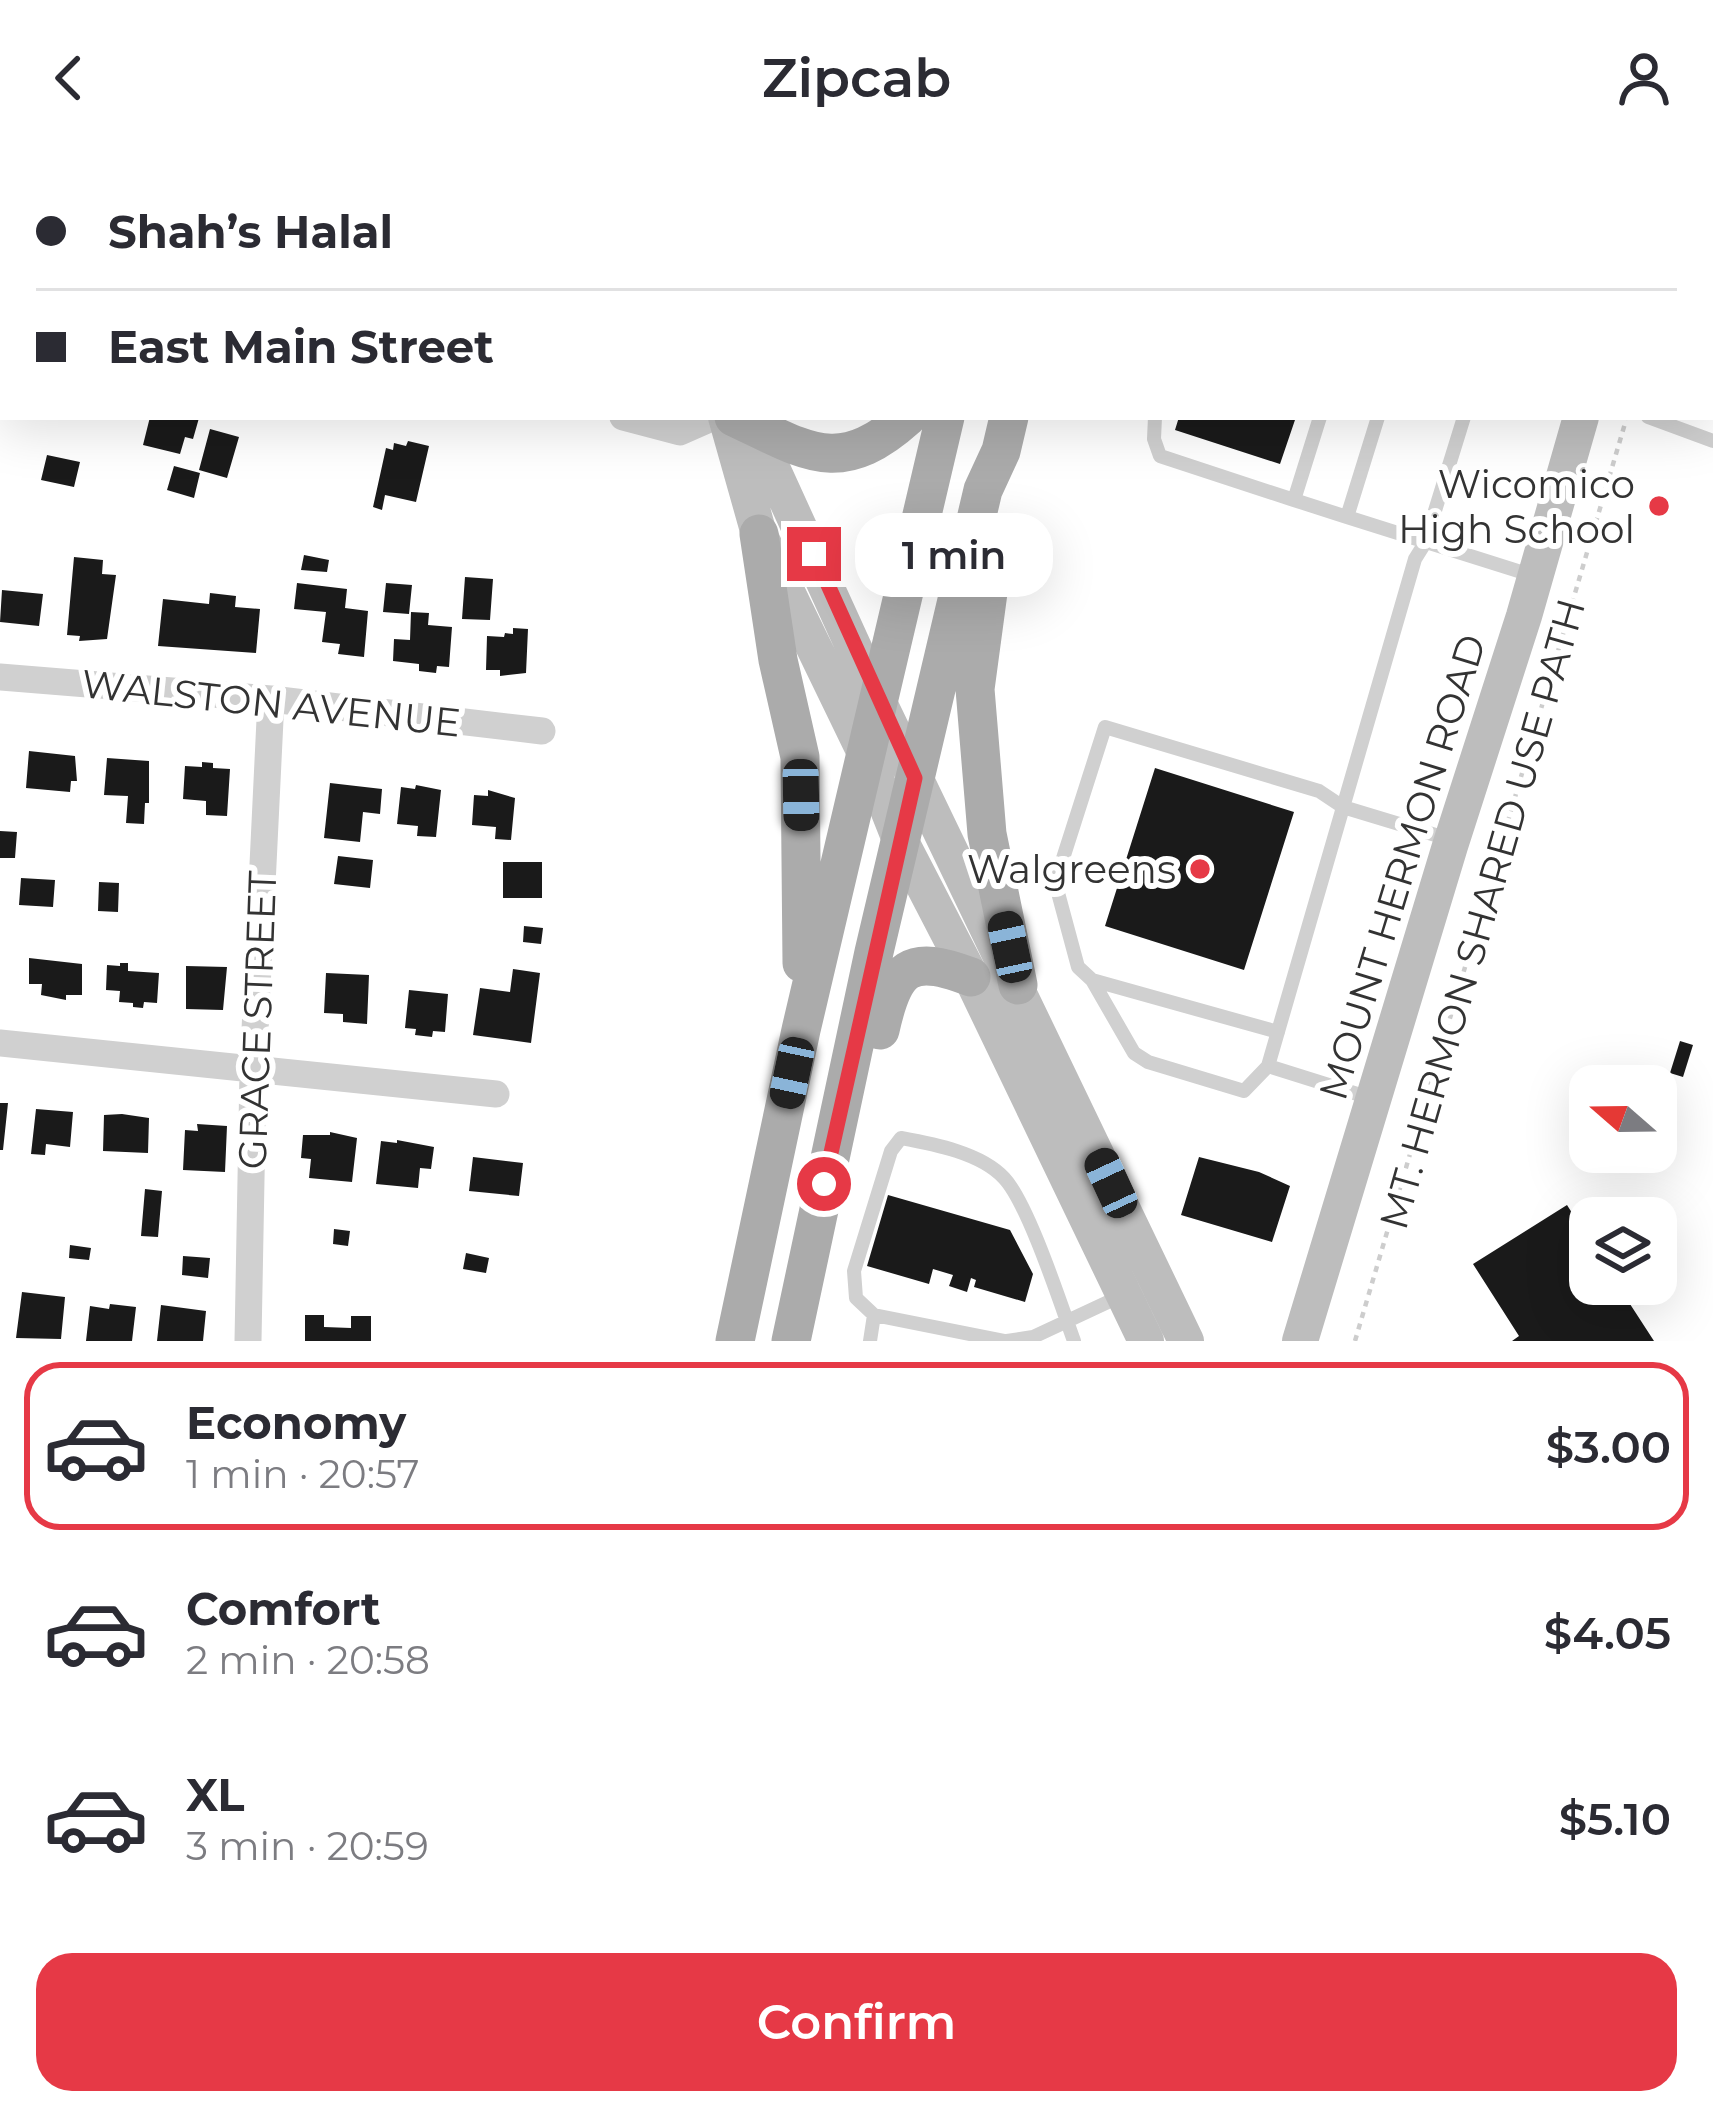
<!DOCTYPE html>
<meta charset="utf-8">
<style>
:root{--surface:#fff;--page:#f7f7f7;--text:#2b2b33;--muted:#7c7c81;--line:#e1e1e2;--accent:#e63946}
body{margin:0;font-family:Montserrat,sans-serif;background:var(--page);color:var(--text);height:100vh;display:flex;flex-direction:column;font-size:45px;white-space:nowrap}
*{box-sizing:border-box;margin:0}
p{font-size:39px;color:var(--muted)}
.icon{flex:none;width:66px;height:66px;fill:none;stroke:currentColor;stroke-width:2;stroke-linecap:round;stroke-linejoin:round}
.map{position:relative;height:1185px;overflow:hidden}
.side{display:flex;flex-direction:column;background:var(--surface);flex:1}
.side>*{flex:none}
.banner{position:absolute;left:0px;top:0px;width:1713px;height:264px;box-shadow:0 12px 48px #0002;display:grid;align-content:center;height:264px;padding:0 36px;background:var(--surface)}
.needle{width:78px;rotate:290deg}
.controls{position:absolute;left:1569px;top:909px;display:grid;gap:24px}
.controls a{display:grid;place-items:center;width:108px;height:108px;border-radius:24px;background:var(--surface);box-shadow:0 12px 48px #0002;font-size:60px}
.end{position:absolute;width:54px;height:54px;margin:-27px;border:15px solid #e63946;background:#fff;box-shadow:0 0 0 6px #fff}
.from{border-radius:50%}
.bubble{position:absolute;height:84px;border-radius:36px;background:var(--surface);box-shadow:0 12px 48px #0002;font-size:39px;font-weight:600;line-height:84px;text-align:center}
.car{position:absolute;width:36px;height:72px;margin:-36px -18px;border-radius:15px;box-shadow:0 0 9px 3px #0007;background:linear-gradient(#222 24%,#8ab4d8 0 40%,#222 0 76%,#8ab4d8 0 86%,#222 0)}
.banner b{display:flex;align-items:center;gap:42px;height:114px;font-size:45px}
.banner b+b{border-top:3px solid var(--line)}
.banner i{width:30px;height:30px;background:var(--text)}
ul{padding:21px 0 0;list-style:none}
li{display:flex;align-items:center;gap:36px;height:168px;margin:0 24px 18px;padding:0 12px;border:6px solid transparent;border-radius:36px}
li div{flex:1}
li b{display:block;font-size:45px}
li em{font-style:normal;font-weight:600}
li.on{border-color:var(--accent)}
li>.icon{width:108px;height:108px;stroke-width:1.5}
.primary-button{display:flex;gap:24px;margin-top:auto;padding:24px 36px}
.primary-button a{flex:1;height:138px;border-radius:36px;background:var(--accent);color:#fff;font-size:48px;font-weight:600;line-height:138px;text-align:center}
header{display:flex;justify-content:space-between;align-items:center;height:156px;padding:0 36px;background:var(--surface);font-size:54px;font-weight:600}
.map>svg:first-child{display:block}
.building{fill:#1a1a1a}
.lines{fill:none;stroke-linecap:round;stroke-linejoin:round}
.path{stroke:#cdcdcd;stroke-width:4.5;stroke-dasharray:6 6;stroke-linecap:butt}
.lane{stroke:#d0d0d0;stroke-width:14}
.street{stroke:#d0d0d0;stroke-width:27}
.secondary{stroke:#bdbdbd;stroke-width:36}
.primary{stroke:#ababab;stroke-width:39}
.route{stroke:#e63946;stroke-width:15}
.poi-dot{fill:#e63946;stroke:#fff;stroke-width:4.5}
.labels{text-anchor:middle;stroke-width:12;stroke-linejoin:round;paint-order:stroke}
.poi-label{font-size:39px;fill:#333;stroke:#fff;text-anchor:end}
.street-label{font-size:39px;fill:#333;stroke:#fff}
</style>
<header><svg class="icon" aria-label="back" viewBox="0 0 24 24"><path d="M15 5l-7 7 7 7"/></svg>Zipcab<svg class="icon" aria-label="person" viewBox="0 0 24 24"><circle cx="12" cy="8" r="4"/><path d="M4 21q1-7 8-7t8 7"/></svg></header>
<div class="map">
<svg width="1713" height="1185" viewBox="0 0 1713 1185">
<rect width="100%" height="100%" fill="#fff"/>
<path class="building" d="M 150,261 L 196,261 L 199,262 L 193,283 L 185,281 L 180,298 L 143,289 Z
M 1179,261 L 1296,261 L 1280,308 L 1175,274 Z
M 210,273 L 239,281 L 227,322 L 199,314 Z
M 408,285 L 429,290 L 416,346 L 385,339 L 382,354 L 373,351 L 386,292 L 393,294 L 394,287 L 406,290 Z
M 47,299 L 80,306 L 74,331 L 41,324 Z
M 174,310 L 200,317 L 194,342 L 167,334 Z
M 304,399 L 329,404 L 327,416 L 301,414 Z
M 74,401 L 103,404 L 102,418 L 116,419 L 107,483 L 79,485 L 80,480 L 67,479 Z
M 465,421 L 493,423 L 490,464 L 462,463 Z
M 297,427 L 347,433 L 345,452 L 368,455 L 364,501 L 338,498 L 340,488 L 322,486 L 326,456 L 294,453 Z
M 386,427 L 412,429 L 409,458 L 383,456 Z
M 2,434 L 43,438 L 39,470 L 0,466 Z
M 210,437 L 236,440 L 235,451 L 260,453 L 256,497 L 158,490 L 163,443 L 209,448 Z
M 411,456 L 429,457 L 428,469 L 452,471 L 449,511 L 437,510 L 436,517 L 419,515 L 419,508 L 393,505 L 394,483 L 410,484 Z
M 513,472 L 528,473 L 526,517 L 500,520 L 500,514 L 486,514 L 487,480 L 504,481 L 505,477 L 513,478 Z
M 29,595 L 75,600 L 77,625 L 71,625 L 70,636 L 26,632 Z
M 107,602 L 149,605 L 149,647 L 145,647 L 144,668 L 126,667 L 128,640 L 104,639 Z
M 202,606 L 213,607 L 213,612 L 230,613 L 227,660 L 206,659 L 206,645 L 183,643 L 185,610 L 202,611 Z
M 1155,612 L 1294,656 L 1244,814 L 1105,770 Z
M 330,627 L 382,633 L 380,658 L 363,656 L 360,686 L 324,682 Z
M 416,629 L 441,634 L 436,681 L 417,680 L 418,670 L 397,668 L 401,631 L 415,633 Z
M 488,634 L 515,642 L 511,684 L 495,683 L 496,671 L 472,669 L 474,639 L 488,640 Z
M 0,675 L 17,676 L 15,702 L 0,702 Z
M 338,700 L 373,704 L 370,732 L 334,728 Z
M 503,706 L 542,706 L 542,742 L 503,742 Z
M 21,722 L 55,724 L 53,751 L 19,749 Z
M 99,726 L 119,727 L 118,756 L 98,755 Z
M 524,770 L 543,772 L 541,788 L 523,786 Z
M 29,802 L 82,808 L 82,839 L 66,839 L 66,844 L 41,839 L 42,828 L 29,828 Z
M 120,807 L 128,807 L 128,815 L 159,817 L 157,847 L 144,846 L 143,852 L 133,851 L 133,847 L 119,846 L 120,835 L 106,834 L 107,809 L 120,810 Z
M 186,810 L 227,811 L 223,854 L 186,853 Z
M 513,813 L 540,817 L 531,887 L 473,879 L 480,832 L 510,836 Z
M 326,817 L 369,819 L 367,868 L 343,866 L 343,858 L 324,857 Z
M 409,834 L 448,838 L 445,876 L 433,875 L 432,881 L 415,879 L 416,873 L 405,872 Z
M 1680,885 L 1693,889 L 1683,921 L 1670,917 Z
M 0,947 L 8,947 L 3,994 L 0,994 Z
M 36,953 L 73,956 L 70,991 L 46,988 L 45,999 L 31,998 Z
M 122,958 L 149,962 L 148,997 L 103,995 L 104,959 Z
M 197,968 L 227,970 L 225,1016 L 183,1014 L 185,974 L 198,975 Z
M 330,976 L 357,982 L 352,1026 L 309,1022 L 311,1003 L 301,1002 L 303,979 L 330,979 Z
M 397,984 L 434,991 L 431,1013 L 420,1012 L 418,1032 L 376,1028 L 381,985 L 397,987 Z
M 473,1001 L 523,1007 L 519,1040 L 469,1035 Z
M 1199,1001 L 1259,1016 L 1290,1030 L 1272,1086 L 1181,1059 Z
M 145,1033 L 162,1035 L 158,1081 L 141,1080 Z
M 888,1039 L 1010,1074 L 1033,1118 L 1025,1146 L 974,1131 L 976,1124 L 971,1122 L 967,1136 L 949,1130 L 953,1119 L 933,1113 L 929,1128 L 867,1110 Z
M 1567,1049 L 1590,1085 L 1590,1128 L 1617,1128 L 1654,1185 L 1512,1185 L 1519,1180 L 1473,1108 Z
M 334,1073 L 350,1075 L 348,1090 L 333,1088 Z
M 70,1089 L 91,1092 L 89,1104 L 69,1102 Z
M 466,1097 L 489,1102 L 486,1117 L 463,1113 Z
M 183,1100 L 210,1102 L 208,1122 L 182,1119 Z
M 22,1136 L 65,1141 L 61,1183 L 16,1182 Z
M 110,1148 L 136,1151 L 132,1185 L 86,1185 L 90,1150 L 109,1153 Z
M 161,1149 L 206,1155 L 203,1185 L 157,1185 Z
M 305,1159 L 324,1159 L 324,1171 L 351,1172 L 351,1160 L 371,1160 L 371,1185 L 305,1185 Z"/>
<g class="lines">
<path class="path" d="M 1710,6 L 1712,0
M 1355,1185 L 1626,264"/>
<path class="lane" d="M 717,0 L 718,3
M 822,3 L 822,0
M 1219,3 L 1220,0
M 1400,3 L 1401,0
M 1457,3 L 1458,0
M 1544,3 L 1544,0
M 1155,261 L 1154,283 L 1160,300 L 1294,344
M 1320,261 L 1294,344 L 1347,361
M 1378,261 L 1347,361 L 1534,420
M 1648,261 L 1713,285
M 1092,824 L 1134,897 L 1148,906 L 1244,935 L 1268,910
M 1278,876 L 1092,824 L 1078,811 L 1057,733 L 1058,718 L 1105,571 L 1319,635 L 1343,651 L 1452,684
M 1370,942 L 1268,910 L 1415,403 L 1425,387 L 1464,261
M 870,1185 L 874,1159
M 1005,1185 L 874,1159 L 856,1142 L 854,1115 L 891,995 L 901,982 C 934,988 981,997 1004,1022 C 1028,1047 1061,1149 1074,1185
M 1007,1185 L 1033,1181 L 1123,1139"/>
<path class="street" d="M 101,3 L 102,0
M 0,114 L 3,115
M 623,261 L 680,276 L 714,261
M 0,521 L 271,543 L 542,575
M 0,887 L 496,938
M 248,1185 L 253,915 L 271,543"/>
<path class="secondary" d="M 601,0 L 602,3
M 1661,3 L 1662,0
M 726,261 L 759,378 L 868,603 L 900,684 L 971,821 L 1146,1185
M 732,263 L 762,290 L 880,549 L 1186,1185
M 1300,1185 L 1450,690 L 1524,460 L 1581,261"/>
<path class="primary" d="M 1000,3 L 1002,0
M 1065,3 L 1066,0
M 734,261 C 807,295 839,322 907,261
M 996,377 L 975,533 L 987,678 L 1018,829
M 759,378 L 778,504 L 800,601 L 802,807
M 880,874 C 894,811 909,797 971,821
M 735,1185 L 801,874 L 945,261
M 791,1185 L 874,796 L 983,334 L 1001,295 L 1009,261"/>
</g>
<g class="lines">
<path class="route" d="M 814,398 L 915,622 L 824,1028"/>
</g>
<g class="poi-dot">
<circle cx="1659" cy="350" r="12"/>
<circle cx="1200" cy="713" r="12"/>
</g>
<g class="labels">
<g class="poi-label">
<text x="1635" y="342">Wicomico<tspan x="1635" dy="45">High School</tspan></text>
<text x="1176" y="727">Walgreens</text>
</g>
<g class="street-label">
<text transform="translate(271 547) rotate(6)" y="14">WALSTON AVENUE</text>
<text transform="translate(1402 711) rotate(-73)" y="14">MOUNT HERMON ROAD</text>
<text transform="translate(1482 758) rotate(-74)" y="14">MT. HERMON SHARED USE PATH</text>
<text transform="translate(257 864) rotate(-88)" y="14">GRACE STREET</text>
</g>
</g>
</svg>
<div class="controls">
<a><svg class="needle" viewBox="-14 -14 28 28"><path d="M0-13l5 13h-10z" fill="#e53935"/><path d="M0 13l5-13h-10z" fill="#7c7c81"/></svg></a>
<a><svg class="icon" aria-label="layers" viewBox="0 0 24 24"><path d="M12 4l9 5-9 5-9-5zM3 14l9 5 9-5"/></svg></a>
</div>
<i class="end from" style="left:824px;top:1028px"></i>
<i class="end" style="left:814px;top:398px"></i>
<div class="bubble" style="left:855px;top:357px;width:198px">1 min</div>
<i class="car" style="left:801px;top:639px;rotate:179deg"></i>
<i class="car" style="left:1010px;top:791px;rotate:348deg"></i>
<i class="car" style="left:792px;top:917px;rotate:192deg"></i>
<i class="car" style="left:1111px;top:1027px;rotate:335deg"></i>
<div class="banner">
<b><i class="from"></i>Shah’s Halal</b>
<b><i></i>East Main Street</b>
</div>
</div>
<section class="side">
<ul>
<li class="on"><svg class="icon" aria-label="car" viewBox="0 0 24 24"><path d="M5 17H2v-5l4-1 3-4h7l3 4 3 1v5h-3M9 17h6M6 11h13"/><circle cx="7" cy="17" r="2"/><circle cx="17" cy="17" r="2"/></svg><div><b>Economy</b><p>1 min · 20:57</p></div><em>$3.00</em></li>
<li><svg class="icon" aria-label="car" viewBox="0 0 24 24"><path d="M5 17H2v-5l4-1 3-4h7l3 4 3 1v5h-3M9 17h6M6 11h13"/><circle cx="7" cy="17" r="2"/><circle cx="17" cy="17" r="2"/></svg><div><b>Comfort</b><p>2 min · 20:58</p></div><em>$4.05</em></li>
<li><svg class="icon" aria-label="car" viewBox="0 0 24 24"><path d="M5 17H2v-5l4-1 3-4h7l3 4 3 1v5h-3M9 17h6M6 11h13"/><circle cx="7" cy="17" r="2"/><circle cx="17" cy="17" r="2"/></svg><div><b>XL</b><p>3 min · 20:59</p></div><em>$5.10</em></li>
</ul>
<div class="primary-button"><a>Confirm</a></div>
</section>
